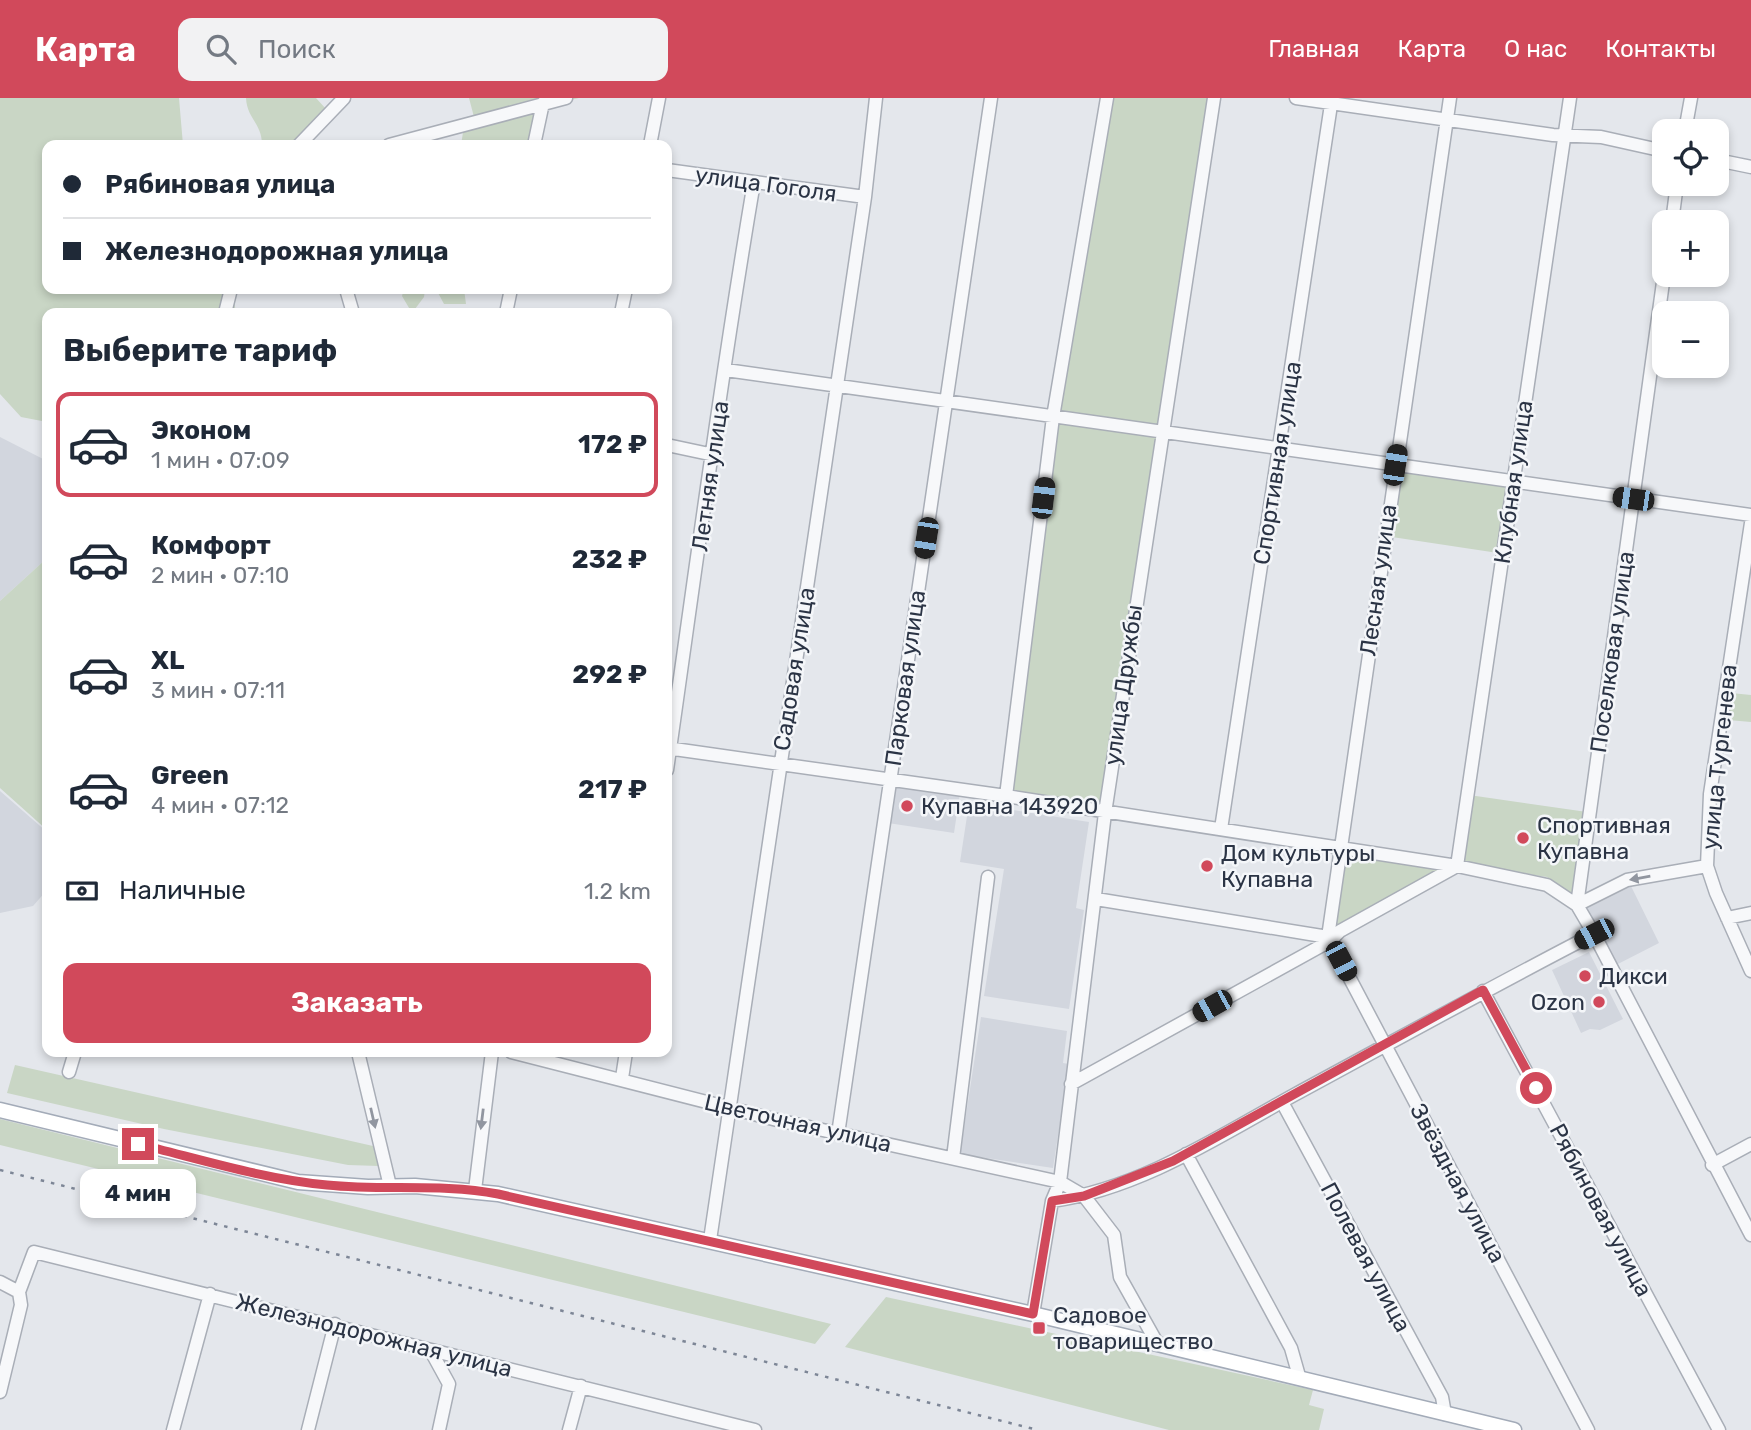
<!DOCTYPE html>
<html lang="ru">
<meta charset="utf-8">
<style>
:root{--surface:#fff;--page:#f2f2f3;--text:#1f2937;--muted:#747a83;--line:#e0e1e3;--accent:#d1495b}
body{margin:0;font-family:Rubik,sans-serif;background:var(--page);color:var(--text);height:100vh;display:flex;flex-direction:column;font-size:26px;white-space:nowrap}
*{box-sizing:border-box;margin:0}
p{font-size:23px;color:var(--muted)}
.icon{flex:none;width:38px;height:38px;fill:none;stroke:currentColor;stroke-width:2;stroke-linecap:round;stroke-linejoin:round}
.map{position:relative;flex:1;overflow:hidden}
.panel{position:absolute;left:42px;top:210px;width:630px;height:749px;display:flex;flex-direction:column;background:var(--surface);border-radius:14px;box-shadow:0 4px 10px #0003}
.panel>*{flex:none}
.guide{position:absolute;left:42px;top:42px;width:630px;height:154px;border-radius:14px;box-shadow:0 4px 10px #0003;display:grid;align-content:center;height:154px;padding:0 21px;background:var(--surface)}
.fabs{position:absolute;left:1652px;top:21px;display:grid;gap:14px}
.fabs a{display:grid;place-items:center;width:77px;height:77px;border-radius:14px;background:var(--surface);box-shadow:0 4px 10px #0003;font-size:35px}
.end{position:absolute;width:32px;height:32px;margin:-16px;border:9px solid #d1495b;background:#fff;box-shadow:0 0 0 4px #fff}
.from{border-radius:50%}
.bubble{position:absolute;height:49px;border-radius:14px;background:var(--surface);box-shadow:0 4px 10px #0003;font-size:23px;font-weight:700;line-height:49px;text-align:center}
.car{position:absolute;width:21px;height:42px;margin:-21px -10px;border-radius:9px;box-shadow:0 0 5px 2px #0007;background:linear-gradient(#222 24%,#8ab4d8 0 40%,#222 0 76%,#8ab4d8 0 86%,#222 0)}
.guide b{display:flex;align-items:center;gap:24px;height:66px;font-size:26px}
.guide b+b{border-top:2px solid var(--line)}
.guide i{width:18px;height:18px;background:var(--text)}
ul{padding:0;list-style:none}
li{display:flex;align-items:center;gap:21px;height:105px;margin:0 14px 10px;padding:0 7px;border:4px solid transparent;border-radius:14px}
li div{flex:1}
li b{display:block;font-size:26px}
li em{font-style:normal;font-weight:700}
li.selected{border-color:var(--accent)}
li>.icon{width:63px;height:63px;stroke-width:1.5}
h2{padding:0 21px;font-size:32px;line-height:84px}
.pay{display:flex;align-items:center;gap:18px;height:77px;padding:0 21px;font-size:26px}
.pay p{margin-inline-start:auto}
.primary-button{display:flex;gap:14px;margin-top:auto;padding:14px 21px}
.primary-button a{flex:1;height:80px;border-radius:14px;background:var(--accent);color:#fff;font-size:28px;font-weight:700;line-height:80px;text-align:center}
header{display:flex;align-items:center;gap:42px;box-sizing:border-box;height:98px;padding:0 35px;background:var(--accent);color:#fff}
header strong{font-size:33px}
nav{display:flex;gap:38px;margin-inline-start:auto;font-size:24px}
.search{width:490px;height:63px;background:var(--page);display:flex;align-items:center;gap:18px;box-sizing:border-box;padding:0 24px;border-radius:14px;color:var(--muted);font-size:26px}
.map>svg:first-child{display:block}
.built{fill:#d2d6de}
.green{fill:#c9d6c5}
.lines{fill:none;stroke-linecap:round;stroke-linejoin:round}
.minor-casing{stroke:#a9aeb7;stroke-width:15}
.major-casing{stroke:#a3abb8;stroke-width:17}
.minor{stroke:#f7f8fa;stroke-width:12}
.major{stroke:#fff;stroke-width:14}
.rail{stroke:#7d8696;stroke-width:2.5;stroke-dasharray:3.5 7;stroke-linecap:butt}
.oneway{fill:#9196a0}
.route{stroke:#d1495b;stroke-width:9}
.poi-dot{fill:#d1495b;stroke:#f4f6f9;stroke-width:2.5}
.labels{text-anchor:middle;stroke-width:5;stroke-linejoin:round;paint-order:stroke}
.street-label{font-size:23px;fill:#2b3445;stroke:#f4f6f9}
.poi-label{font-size:23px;fill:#2b3445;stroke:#f4f6f9;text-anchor:start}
</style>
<header>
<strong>Карта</strong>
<div class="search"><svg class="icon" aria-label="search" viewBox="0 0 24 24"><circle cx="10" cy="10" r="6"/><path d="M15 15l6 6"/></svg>Поиск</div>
<nav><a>Главная</a><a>Карта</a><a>О нас</a><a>Контакты</a></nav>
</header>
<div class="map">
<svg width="1751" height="1332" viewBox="0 0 1751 1332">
<rect width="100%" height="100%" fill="#e4e7ec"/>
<path class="built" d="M 0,339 L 47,363 L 47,460 L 0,503 Z
M 894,685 L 960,695 L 954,735 L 888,725 Z
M 0,693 L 47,734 L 47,792 L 33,808 L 0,815 Z
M 969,705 L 1089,724 L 1076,810 L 1084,812 L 1069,911 L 984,898 L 1004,771 L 960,764 Z
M 1630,786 L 1659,845 L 1614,868 L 1584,809 Z
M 1589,854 L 1623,921 L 1600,932 L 1590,931 L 1581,935 L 1552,872 Z
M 981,919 L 1067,933 L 1063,965 L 1069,966 L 1053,1070 L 960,1056 Z"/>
<path class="green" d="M 0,0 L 179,0 L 183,47 L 47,47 L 47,191 L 232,191 L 236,215 L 47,215 L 47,324 L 21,319 L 0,296 Z
M 246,0 L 316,0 L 326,11 L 308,47 L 262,47 C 262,25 247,21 246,0 Z
M 469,0 L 579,0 L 549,7 L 537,47 L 461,47 L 464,28 L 474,19 Z
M 1112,0 L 1209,0 L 1101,709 L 1011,695 L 1060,313 Z
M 404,191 L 425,191 L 424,199 L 412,215 L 402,198 Z
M 436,191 L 464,191 L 466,206 L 444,206 Z
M 1402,374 L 1508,389 L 1498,455 L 1392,439 Z
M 47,460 L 47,732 L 0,690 L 0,503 Z
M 1731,595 L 1751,597 L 1751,624 L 1728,622 Z
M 1469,697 L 1587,714 L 1575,799 L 1547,779 L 1459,766 Z
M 1343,756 L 1444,771 L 1334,830 Z
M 15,967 L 373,1048 L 379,1068 L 348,1067 L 164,1031 L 7,995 Z
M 0,1021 L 831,1226 L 815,1246 L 0,1047 Z
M 886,1199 L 1313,1292 L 1309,1307 L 1324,1311 L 1319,1332 L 1169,1332 L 845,1249 Z"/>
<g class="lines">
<defs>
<path id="minor" d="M 1296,0 L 1553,37 L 1601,39 L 1664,53
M 1685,33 L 1691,0
M 299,47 L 344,0
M 389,47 L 566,0
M 534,47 L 543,5
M 650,47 L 659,0
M 1717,62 L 1751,69
M 667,72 L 865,99
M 1672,124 L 1677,86
M 346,191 L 353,215
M 225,215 L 231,191
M 506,215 L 511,191
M 621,215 L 626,191
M 726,272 L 1751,417
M 667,347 L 714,357
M 1751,425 L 1710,696 L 1707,768 L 1716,795 L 1751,873
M 667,650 L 1006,698 L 1457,768 L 1547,787 L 1577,807 L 1594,836 L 1751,1137
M 667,672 C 695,476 721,279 754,84
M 1006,698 L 1053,319 L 1107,0
M 1221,731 L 1332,0
M 1096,801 L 1328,839
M 1577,807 L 1664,177
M 1577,807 L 1627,782 L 1707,768
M 1727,820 L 1751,815
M 1328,839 L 1450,0
M 1328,839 L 1588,1332
M 1483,893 L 1719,1332
M 358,954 L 390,1088
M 511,954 L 777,1022 L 1060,1084 L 1084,1098 L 1114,1137 L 1120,1179 L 1157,1245
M 69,974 L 75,954
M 622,980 L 626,954
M 1071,986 L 1330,843 L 1340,833 L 1457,768 L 1570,0
M 1282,1004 L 1442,1299 L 1445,1316
M 838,1036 L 991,0
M 1186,1056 L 1291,1250 L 1299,1278
M 953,1060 L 988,779
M 1712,1067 L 1751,1046
M 475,1092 L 492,954
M 1052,1103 C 1139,1091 1218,1039 1294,997 C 1394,943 1493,888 1594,836
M 710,1142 L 865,99 L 876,0
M 0,1184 L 19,1194
M 19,1194 L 34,1154 L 755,1332
M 1033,1216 L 1052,1103 L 1060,1084 L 1105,715 L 1214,0
M 432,1255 L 449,1286 L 439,1332
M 0,1294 L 21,1207 L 19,1194
M 173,1332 L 210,1196
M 308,1332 L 335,1226
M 569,1332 L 581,1288"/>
<path id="major" d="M 0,1012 L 298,1084 L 368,1089 L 415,1088 L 498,1096 L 1033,1216 L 1514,1332"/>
</defs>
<use href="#minor" class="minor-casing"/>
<use href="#major" class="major-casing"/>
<use href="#minor" class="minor"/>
<use href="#major" class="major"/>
<path class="rail" d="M 0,1072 L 1038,1332"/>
</g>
<defs><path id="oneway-solid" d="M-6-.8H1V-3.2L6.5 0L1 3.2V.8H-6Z" transform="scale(1.75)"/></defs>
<g class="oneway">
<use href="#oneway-solid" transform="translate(1640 780) rotate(170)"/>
<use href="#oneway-solid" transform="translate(373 1020) rotate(77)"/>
<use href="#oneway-solid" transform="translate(482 1021) rotate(97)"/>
</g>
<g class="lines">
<path class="route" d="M 138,1046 C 200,1061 263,1081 327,1087 C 384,1093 441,1085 498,1096 L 1033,1216 L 1052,1103 L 1084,1098 L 1173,1063 L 1483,892 L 1536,990"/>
</g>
<g class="poi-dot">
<circle cx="907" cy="708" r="7"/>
<circle cx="1523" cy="740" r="7"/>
<circle cx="1207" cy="768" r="7"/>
<circle cx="1585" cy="878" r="7"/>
<circle cx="1599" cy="904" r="7"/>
<rect x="1032" y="1223" width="14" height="14" rx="3.5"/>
</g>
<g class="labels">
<g class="street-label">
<text transform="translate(766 86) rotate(8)" y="8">улица Гоголя</text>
<text transform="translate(1277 365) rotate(-81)" y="8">Спортивная улица</text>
<text transform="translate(710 378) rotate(-82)" y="8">Летняя улица</text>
<text transform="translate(1513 384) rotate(-82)" y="8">Клубная улица</text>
<text transform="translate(1378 482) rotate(-82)" y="8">Лесная улица</text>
<text transform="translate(1612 554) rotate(-82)" y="8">Поселковая улица</text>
<text transform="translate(794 571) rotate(-81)" y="8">Садовая улица</text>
<text transform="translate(905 580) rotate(-82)" y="8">Парковая улица</text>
<text transform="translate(1123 587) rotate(-82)" y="8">улица Дружбы</text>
<text transform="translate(1719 659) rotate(-84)" y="8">улица Тургенева</text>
<text transform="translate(798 1025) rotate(13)" y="8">Цветочная улица</text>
<text transform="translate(1458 1085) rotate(62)" y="8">Звёздная улица</text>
<text transform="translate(1601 1112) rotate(62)" y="8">Рябиновая улица</text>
<text transform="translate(1366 1159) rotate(62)" y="8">Полевая улица</text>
<text transform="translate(374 1237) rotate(14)" y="8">Железнодорожная улица</text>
</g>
<g class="poi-label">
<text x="921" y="716">Купавна 143920</text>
<text x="1537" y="735">Спортивная<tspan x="1537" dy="26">Купавна</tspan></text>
<text x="1221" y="763">Дом культуры<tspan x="1221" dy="26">Купавна</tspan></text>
<text x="1599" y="886">Дикси</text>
<text x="1585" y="912" text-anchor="end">Ozon</text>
<text x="1053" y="1225">Садовое<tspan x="1053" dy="26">товарищество</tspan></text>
</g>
</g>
</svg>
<div class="fabs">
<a><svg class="icon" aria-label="locate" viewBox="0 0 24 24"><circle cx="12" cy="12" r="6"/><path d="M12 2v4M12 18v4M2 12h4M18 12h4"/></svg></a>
<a>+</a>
<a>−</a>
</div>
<i class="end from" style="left:1536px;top:990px"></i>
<i class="end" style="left:138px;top:1046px"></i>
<div class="bubble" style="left:80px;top:1071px;width:116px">4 мин</div>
<i class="car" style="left:1395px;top:367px;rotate:9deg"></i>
<i class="car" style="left:1043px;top:400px;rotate:7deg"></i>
<i class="car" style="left:1633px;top:401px;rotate:278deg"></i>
<i class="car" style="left:926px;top:440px;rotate:189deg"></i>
<i class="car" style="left:1594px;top:836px;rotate:243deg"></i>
<i class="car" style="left:1341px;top:863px;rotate:152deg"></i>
<i class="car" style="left:1212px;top:908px;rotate:241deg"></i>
<div class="guide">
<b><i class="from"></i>Рябиновая улица</b>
<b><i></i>Железнодорожная улица</b>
</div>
<section class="panel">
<h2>Выберите тариф</h2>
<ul>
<li class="selected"><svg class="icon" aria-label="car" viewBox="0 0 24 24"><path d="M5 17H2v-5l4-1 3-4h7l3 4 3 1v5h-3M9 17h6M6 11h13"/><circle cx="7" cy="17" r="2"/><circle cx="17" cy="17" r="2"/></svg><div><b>Эконом</b><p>1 мин · 07:09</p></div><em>172 ₽</em></li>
<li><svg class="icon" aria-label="car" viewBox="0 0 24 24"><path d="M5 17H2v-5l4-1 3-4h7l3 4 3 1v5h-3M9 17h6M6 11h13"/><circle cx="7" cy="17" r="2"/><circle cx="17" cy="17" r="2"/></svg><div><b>Комфорт</b><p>2 мин · 07:10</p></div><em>232 ₽</em></li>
<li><svg class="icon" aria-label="car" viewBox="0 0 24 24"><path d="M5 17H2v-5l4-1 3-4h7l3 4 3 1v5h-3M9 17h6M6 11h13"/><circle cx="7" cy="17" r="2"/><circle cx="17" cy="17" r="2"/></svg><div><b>XL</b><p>3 мин · 07:11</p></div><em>292 ₽</em></li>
<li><svg class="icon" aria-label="car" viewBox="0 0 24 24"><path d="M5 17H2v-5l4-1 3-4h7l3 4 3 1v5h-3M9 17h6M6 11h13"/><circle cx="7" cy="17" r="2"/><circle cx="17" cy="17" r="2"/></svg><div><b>Green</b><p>4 мин · 07:12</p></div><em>217 ₽</em></li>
</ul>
<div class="pay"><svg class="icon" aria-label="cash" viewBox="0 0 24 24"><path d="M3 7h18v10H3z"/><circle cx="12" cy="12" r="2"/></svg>Наличные<p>1.2 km</p></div>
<div class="primary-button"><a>Заказать</a></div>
</section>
</div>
